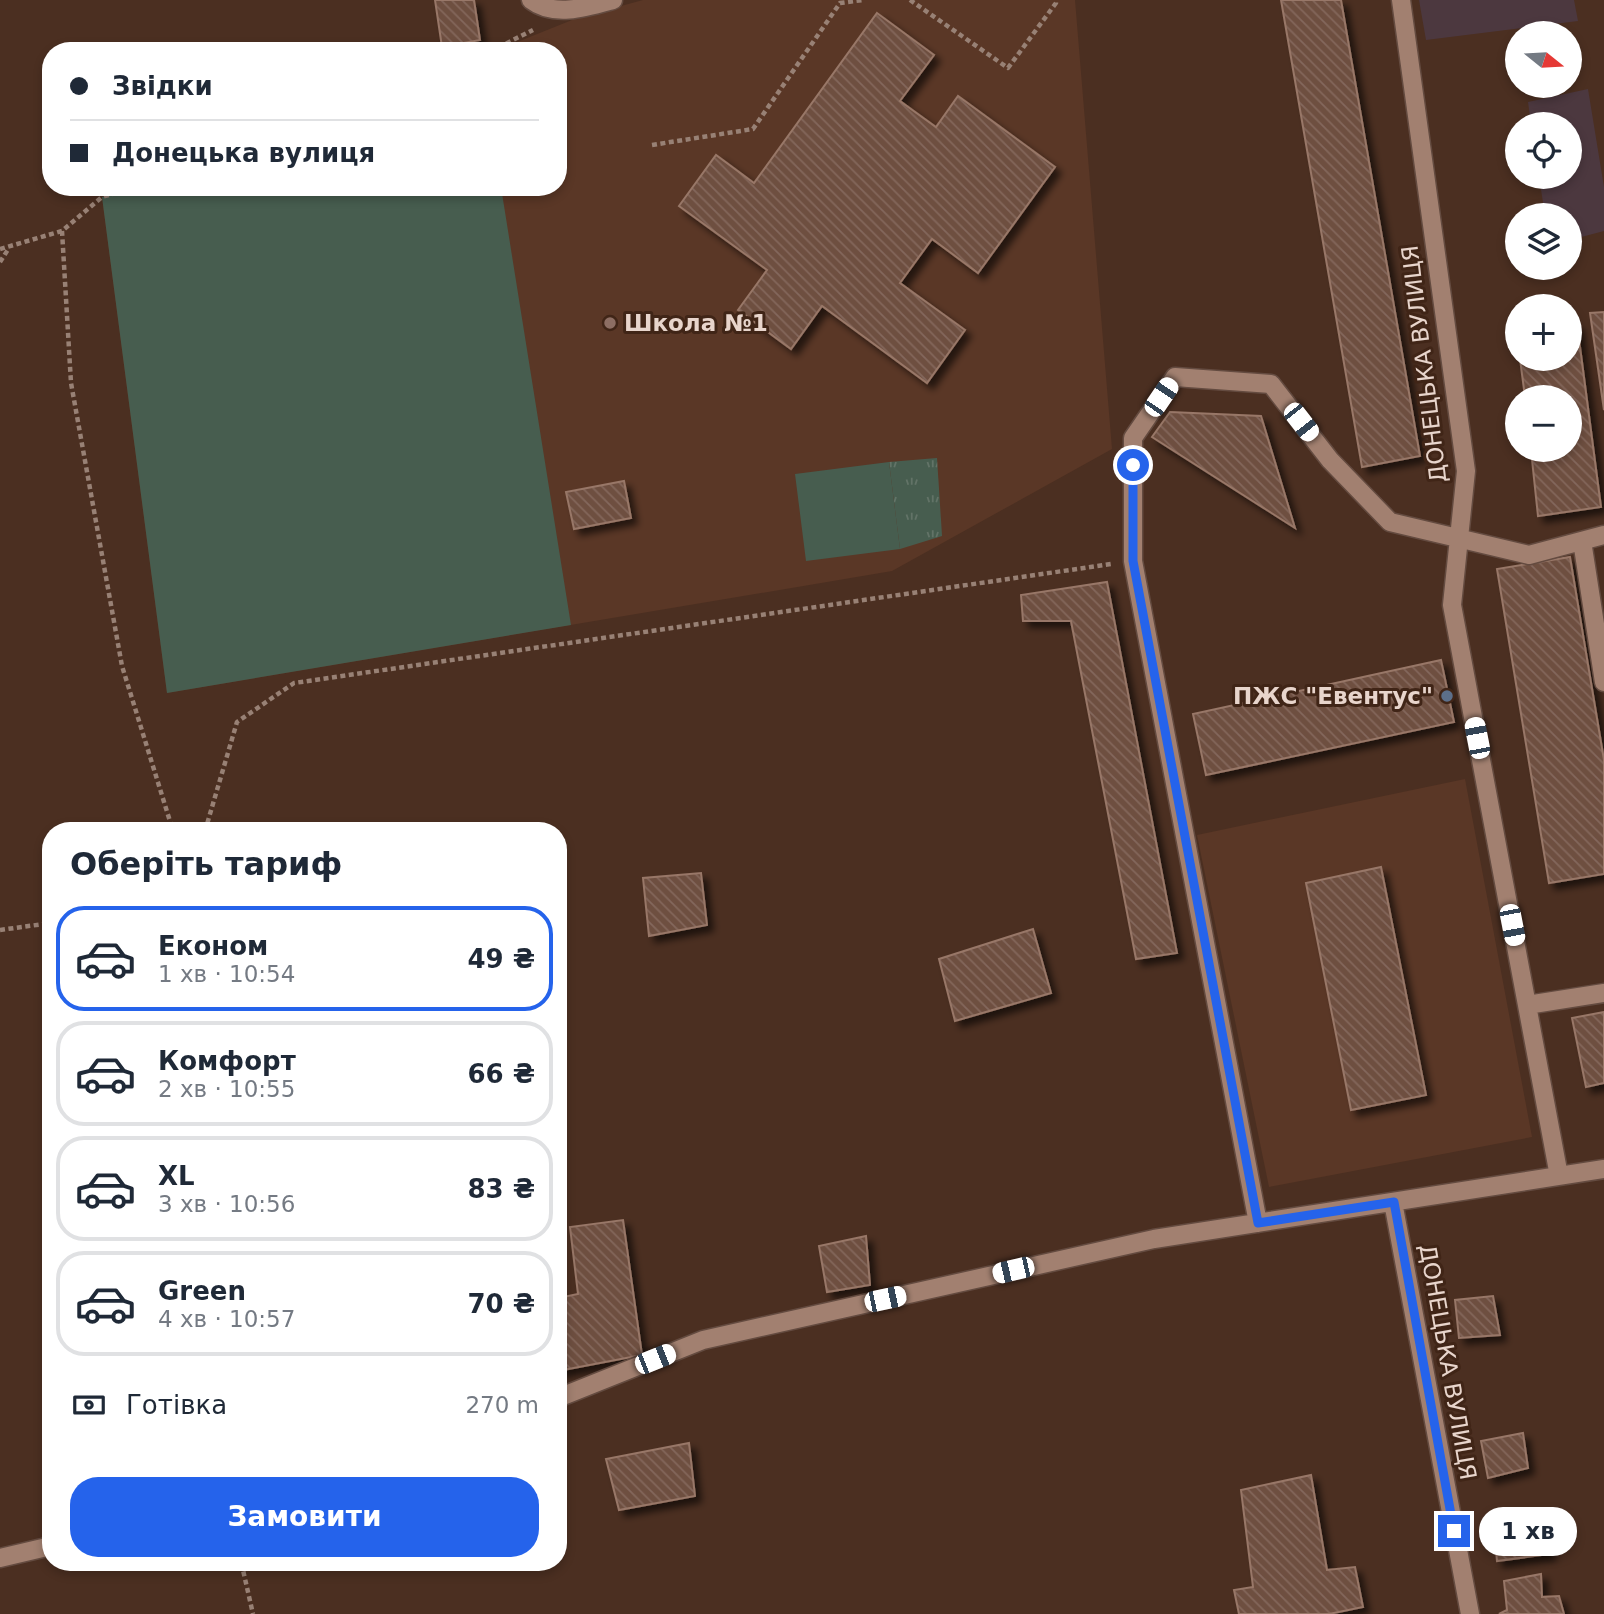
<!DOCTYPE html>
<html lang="uk">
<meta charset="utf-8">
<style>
:root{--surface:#fff;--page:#f6f6f7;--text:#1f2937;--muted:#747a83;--line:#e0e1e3;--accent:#2563eb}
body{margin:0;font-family:"DejaVu Sans",sans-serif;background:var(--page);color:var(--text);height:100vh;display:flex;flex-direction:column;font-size:26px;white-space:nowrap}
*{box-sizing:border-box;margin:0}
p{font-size:23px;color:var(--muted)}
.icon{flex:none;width:38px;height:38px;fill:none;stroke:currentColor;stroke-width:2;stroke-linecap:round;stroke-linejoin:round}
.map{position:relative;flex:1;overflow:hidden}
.panel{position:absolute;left:42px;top:822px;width:525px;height:749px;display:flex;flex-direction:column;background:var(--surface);border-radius:28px;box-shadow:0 4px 10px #0003}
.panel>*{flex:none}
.banner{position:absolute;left:42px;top:42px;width:525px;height:154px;border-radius:28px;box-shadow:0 4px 10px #0003;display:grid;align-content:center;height:154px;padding:0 28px;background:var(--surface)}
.needle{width:46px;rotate:108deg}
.controls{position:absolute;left:1505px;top:21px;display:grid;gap:14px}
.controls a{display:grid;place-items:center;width:77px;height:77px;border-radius:50%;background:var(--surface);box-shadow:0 4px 10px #0003;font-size:35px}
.end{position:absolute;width:32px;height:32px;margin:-16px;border:9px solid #2563eb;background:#fff;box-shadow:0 0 0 4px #fff}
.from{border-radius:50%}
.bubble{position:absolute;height:49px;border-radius:24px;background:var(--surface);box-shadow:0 4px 10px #0003;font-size:23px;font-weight:700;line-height:49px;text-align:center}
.car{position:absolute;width:21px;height:42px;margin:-21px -10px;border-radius:9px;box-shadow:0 0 5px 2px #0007;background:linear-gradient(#fff 24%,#345 0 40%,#fff 0 76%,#345 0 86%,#fff 0)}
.banner b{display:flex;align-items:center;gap:24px;height:66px;font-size:26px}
.banner b+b{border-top:2px solid var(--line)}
.banner i{width:18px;height:18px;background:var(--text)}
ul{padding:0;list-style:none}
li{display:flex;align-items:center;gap:21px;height:105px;margin:0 14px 10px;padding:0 14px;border:4px solid var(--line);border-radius:28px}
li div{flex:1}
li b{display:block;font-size:26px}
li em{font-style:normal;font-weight:700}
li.active{border-color:var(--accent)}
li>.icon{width:63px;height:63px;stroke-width:1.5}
h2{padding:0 28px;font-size:32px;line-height:84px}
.pay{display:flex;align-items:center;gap:18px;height:77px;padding:0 28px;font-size:26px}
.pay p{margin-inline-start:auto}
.cta{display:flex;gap:14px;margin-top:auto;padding:14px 28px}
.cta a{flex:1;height:80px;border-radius:28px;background:var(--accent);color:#fff;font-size:28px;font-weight:700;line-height:80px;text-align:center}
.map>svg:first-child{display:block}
.industrial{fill:#4c383f}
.built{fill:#5a3726}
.park{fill:url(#park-tufts)}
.pitch{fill:#475d4f}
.building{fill:url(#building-back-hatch);stroke:#987767;stroke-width:2;filter:url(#shadow)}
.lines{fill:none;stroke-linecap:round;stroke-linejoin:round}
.minor-casing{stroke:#644b40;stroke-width:21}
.path{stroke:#988175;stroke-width:4.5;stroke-dasharray:5 3.5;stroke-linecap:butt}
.minor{stroke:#a28070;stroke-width:18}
.route{stroke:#2563eb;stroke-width:9}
.education-dot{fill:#8d6e63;stroke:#402517;stroke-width:2.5}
.service-dot{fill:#5c6f8a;stroke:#402517;stroke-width:2.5}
.labels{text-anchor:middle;stroke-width:6;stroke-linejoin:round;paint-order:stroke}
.poi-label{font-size:23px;font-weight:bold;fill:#e8d5cc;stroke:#402517;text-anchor:start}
.street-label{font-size:23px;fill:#e8d5cc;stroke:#402517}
</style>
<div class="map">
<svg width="1604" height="1614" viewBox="0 0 1604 1614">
<defs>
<pattern id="park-tufts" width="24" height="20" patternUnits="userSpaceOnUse" patternTransform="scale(1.75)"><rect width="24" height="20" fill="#475d4f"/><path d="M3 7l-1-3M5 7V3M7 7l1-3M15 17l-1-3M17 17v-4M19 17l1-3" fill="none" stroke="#627367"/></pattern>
<pattern id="building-back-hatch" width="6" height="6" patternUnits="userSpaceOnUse" patternTransform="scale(1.75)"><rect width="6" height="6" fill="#6e4f41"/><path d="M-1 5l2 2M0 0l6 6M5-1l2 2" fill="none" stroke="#83675b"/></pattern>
<filter id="shadow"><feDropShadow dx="6" dy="6" stdDeviation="3.5" flood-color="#0009"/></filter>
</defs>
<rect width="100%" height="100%" fill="#4b2f21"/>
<path class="industrial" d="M 1419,0 L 1574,0 L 1578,21 L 1426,40 Z
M 1588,89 L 1604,187 L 1604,231 L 1570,240 L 1570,215 L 1545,215 L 1539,177 L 1570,177 L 1570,124 L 1531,124 L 1528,102 Z"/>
<path class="built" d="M 643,0 L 1075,0 L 1112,449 L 892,571 L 167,693 L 102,197 L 136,187 L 558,187 L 558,51 L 495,51 L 577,18 Z
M 1465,779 L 1532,1137 L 1269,1187 L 1197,835 Z"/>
<path class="park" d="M 937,458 L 942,536 L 900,549 L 889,462 Z"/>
<path class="pitch" d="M 148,187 L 501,187 L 571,625 L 167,693 L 102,197 Z
M 889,462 L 900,549 L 806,561 L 795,474 Z"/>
<path class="building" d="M 435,0 L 474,0 L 480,40 L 442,47 Z
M 1281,0 L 1341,0 L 1420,456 L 1362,467 Z
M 877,13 L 934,55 L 900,101 L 936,127 L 958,96 L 1055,167 L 978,273 L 932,239 L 900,283 L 965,330 L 927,383 L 822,306 L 791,349 L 738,310 L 767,270 L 679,206 L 716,155 L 754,183 Z
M 1604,312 L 1604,410 L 1590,313 Z
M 1577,324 L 1601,507 L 1538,516 L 1531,450 L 1570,450 L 1570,397 L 1525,397 L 1520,359 L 1570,359 L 1570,325 Z
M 1170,412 L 1261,416 L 1295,528 L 1152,437 Z
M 624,481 L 631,518 L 574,529 L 566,492 Z
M 1570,557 L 1604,760 L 1604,874 L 1549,883 L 1497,569 Z
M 1107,582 L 1177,953 L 1136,959 L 1071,621 L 1023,621 L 1021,595 Z
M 1441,660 L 1454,722 L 1206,775 L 1193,714 Z
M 1381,867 L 1426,1095 L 1351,1110 L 1306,883 Z
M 701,873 L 707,925 L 649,936 L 643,878 Z
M 1033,929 L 1051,993 L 955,1021 L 939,959 Z
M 1604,1012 L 1604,1083 L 1586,1087 L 1572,1018 Z
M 623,1220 L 642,1355 L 558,1371 L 558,1298 L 578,1294 L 570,1227 Z
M 866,1236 L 870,1285 L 827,1292 L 819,1246 Z
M 1493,1296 L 1500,1335 L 1459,1338 L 1455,1300 Z
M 1523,1433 L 1528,1468 L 1488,1478 L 1481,1441 Z
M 689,1443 L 695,1496 L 619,1510 L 606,1459 Z
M 1311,1475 L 1327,1570 L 1355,1567 L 1363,1607 L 1329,1614 L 1239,1614 L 1234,1590 L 1253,1587 L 1241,1490 Z
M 1542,1517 L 1550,1554 L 1497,1561 L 1494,1529 Z
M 1541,1574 L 1542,1597 L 1559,1596 L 1564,1614 L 1499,1614 L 1507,1610 L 1504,1581 Z"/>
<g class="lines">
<defs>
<path id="minor" d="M 531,0 C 554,18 588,7 613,0
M 1401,0 L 1466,471 L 1452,605 L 1559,1176
M 1582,541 L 1604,682
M 1527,1005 L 1604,993
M 1393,1202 L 1470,1614
M 1258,1223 L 1133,561 L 1133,438 L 1175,377 L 1271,384 L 1330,460 L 1390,522 L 1529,555 L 1604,535
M 558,1398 L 703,1340 L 1154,1239 L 1604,1169
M 0,1558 L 51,1546"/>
</defs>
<use href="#minor" class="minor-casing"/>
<path class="path" d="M 910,0 L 1008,68 L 1056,3 L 1056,0
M 491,51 L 533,30
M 652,145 L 753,129 L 840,3 L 863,0
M 62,231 L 71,383 L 122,666 L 173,831
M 0,249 L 62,231 L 102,197 L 136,187
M 0,262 L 9,248
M 205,831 L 237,722 L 294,683 L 1111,564
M 0,930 L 51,923
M 244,1563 L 243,1570 L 253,1614"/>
<use href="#minor" class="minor"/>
</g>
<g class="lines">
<path class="route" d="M 1133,465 L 1133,561 L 1258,1223 L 1394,1202 L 1454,1531"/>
</g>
<circle class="education-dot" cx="610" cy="323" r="7"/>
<circle class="service-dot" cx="1447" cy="696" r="7"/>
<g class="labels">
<g class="poi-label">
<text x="624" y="331">Школа №1</text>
<text x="1433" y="704" text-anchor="end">ПЖС "Евентус"</text>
</g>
<g class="street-label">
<text transform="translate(1424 364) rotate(-97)" y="8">ДОНЕЦЬКА ВУЛИЦЯ</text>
<text transform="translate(1448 1362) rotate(80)" y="8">ДОНЕЦЬКА ВУЛИЦЯ</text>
</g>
</g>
</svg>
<div class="controls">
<a><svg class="needle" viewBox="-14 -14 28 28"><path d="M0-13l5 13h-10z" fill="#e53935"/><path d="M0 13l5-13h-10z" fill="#747a83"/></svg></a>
<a><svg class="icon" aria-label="locate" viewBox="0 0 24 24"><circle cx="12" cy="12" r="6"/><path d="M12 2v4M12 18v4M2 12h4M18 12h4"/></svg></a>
<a><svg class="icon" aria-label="layers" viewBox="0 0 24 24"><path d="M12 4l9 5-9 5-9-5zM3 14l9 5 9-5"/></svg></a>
<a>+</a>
<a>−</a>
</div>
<i class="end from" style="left:1133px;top:465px"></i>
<i class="end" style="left:1454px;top:1531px"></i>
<div class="bubble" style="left:1479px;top:1507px;width:98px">1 хв</div>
<i class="car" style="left:1161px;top:397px;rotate:34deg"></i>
<i class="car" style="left:1301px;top:422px;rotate:142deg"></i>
<i class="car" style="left:1477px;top:738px;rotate:349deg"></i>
<i class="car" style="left:1512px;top:925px;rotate:169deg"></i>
<i class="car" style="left:1013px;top:1270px;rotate:257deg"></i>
<i class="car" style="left:885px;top:1299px;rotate:78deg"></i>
<i class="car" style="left:655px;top:1359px;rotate:68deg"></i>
<div class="banner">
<b><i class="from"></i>Звідки</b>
<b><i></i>Донецька вулиця</b>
</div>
<section class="panel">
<h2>Оберіть тариф</h2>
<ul>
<li class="active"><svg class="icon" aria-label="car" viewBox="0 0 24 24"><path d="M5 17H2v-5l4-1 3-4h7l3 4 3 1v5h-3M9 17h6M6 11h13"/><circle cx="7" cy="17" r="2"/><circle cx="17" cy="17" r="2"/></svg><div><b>Економ</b><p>1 хв · 10:54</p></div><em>49 ₴</em></li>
<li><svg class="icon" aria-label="car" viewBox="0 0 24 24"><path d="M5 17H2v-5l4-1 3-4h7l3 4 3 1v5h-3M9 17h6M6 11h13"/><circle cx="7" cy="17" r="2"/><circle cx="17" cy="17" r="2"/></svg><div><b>Комфорт</b><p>2 хв · 10:55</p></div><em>66 ₴</em></li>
<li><svg class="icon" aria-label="car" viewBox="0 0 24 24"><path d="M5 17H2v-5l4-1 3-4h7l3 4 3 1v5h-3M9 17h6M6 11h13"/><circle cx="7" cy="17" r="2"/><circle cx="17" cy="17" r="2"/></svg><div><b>XL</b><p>3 хв · 10:56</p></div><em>83 ₴</em></li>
<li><svg class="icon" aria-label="car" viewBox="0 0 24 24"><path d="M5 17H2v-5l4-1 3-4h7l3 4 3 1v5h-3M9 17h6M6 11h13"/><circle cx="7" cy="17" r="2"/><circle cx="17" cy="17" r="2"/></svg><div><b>Green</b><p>4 хв · 10:57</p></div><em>70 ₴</em></li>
</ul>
<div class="pay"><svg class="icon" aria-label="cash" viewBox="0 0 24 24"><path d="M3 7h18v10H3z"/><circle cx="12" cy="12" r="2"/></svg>Готівка<p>270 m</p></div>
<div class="cta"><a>Замовити</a></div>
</section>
</div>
